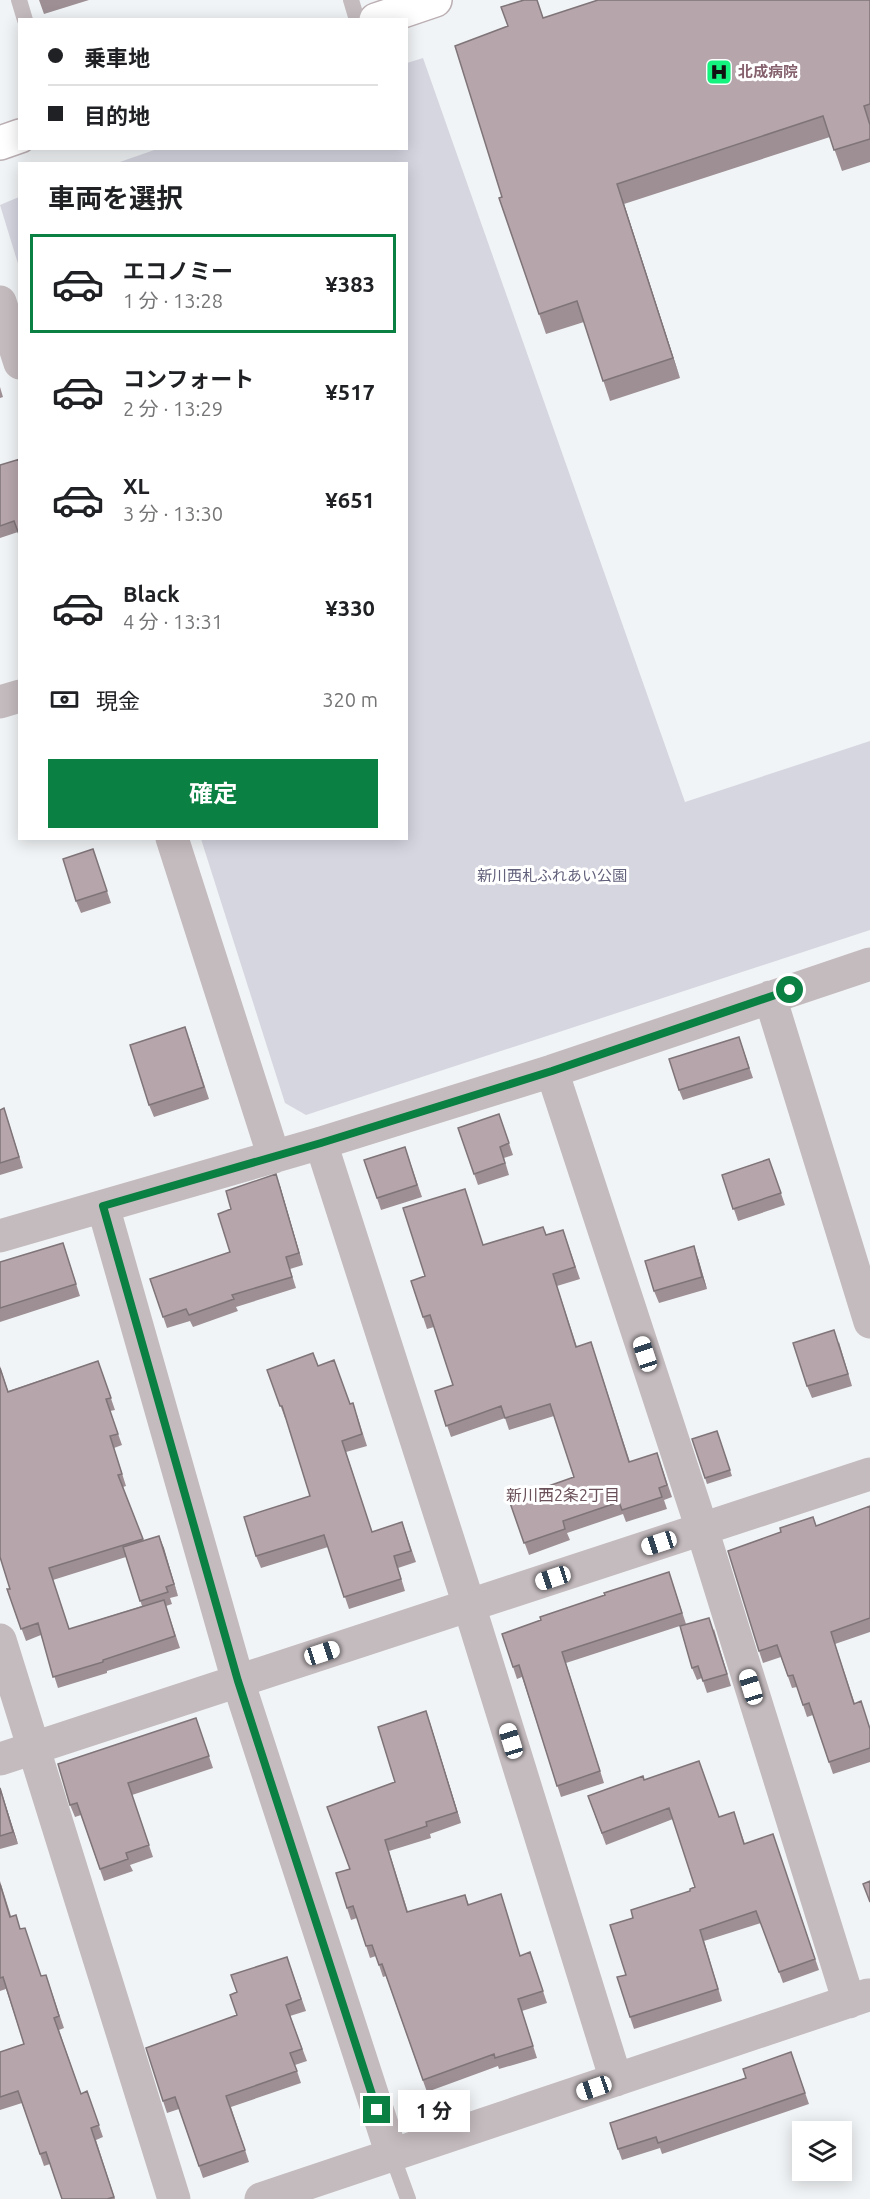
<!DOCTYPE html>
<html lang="ja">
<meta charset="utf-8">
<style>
:root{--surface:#fff;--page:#f6f6f6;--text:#202124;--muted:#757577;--line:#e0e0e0;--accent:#0b8043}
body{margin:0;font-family:Ubuntu,"Noto Sans JP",sans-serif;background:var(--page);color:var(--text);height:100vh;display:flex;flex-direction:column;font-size:22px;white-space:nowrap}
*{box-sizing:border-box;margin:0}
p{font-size:20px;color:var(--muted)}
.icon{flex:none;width:33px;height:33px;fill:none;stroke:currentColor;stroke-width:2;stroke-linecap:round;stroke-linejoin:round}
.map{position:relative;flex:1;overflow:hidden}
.details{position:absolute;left:18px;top:162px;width:390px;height:678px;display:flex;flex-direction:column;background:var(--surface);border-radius:0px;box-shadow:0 3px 15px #0003}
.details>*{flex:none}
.banner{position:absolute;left:18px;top:18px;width:390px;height:132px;border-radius:0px;box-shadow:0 3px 15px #0003;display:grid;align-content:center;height:132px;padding:0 30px;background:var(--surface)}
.fabs{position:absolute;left:792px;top:2121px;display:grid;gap:12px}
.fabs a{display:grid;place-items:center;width:60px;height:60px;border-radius:0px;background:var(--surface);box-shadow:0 3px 15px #0003;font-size:30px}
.end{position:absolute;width:27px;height:27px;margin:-14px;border:8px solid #0b8043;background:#fff;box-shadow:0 0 0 3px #fff}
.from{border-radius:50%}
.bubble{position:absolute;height:42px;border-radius:0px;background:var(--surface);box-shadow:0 3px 15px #0003;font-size:20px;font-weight:700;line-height:42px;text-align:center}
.car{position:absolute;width:18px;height:36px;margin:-18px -9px;border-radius:8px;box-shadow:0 0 4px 2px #0007;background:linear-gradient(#fff 24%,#345 0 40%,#fff 0 76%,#345 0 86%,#fff 0)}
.banner b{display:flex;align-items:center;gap:21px;height:57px;font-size:22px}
.banner b+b{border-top:2px solid var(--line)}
.banner i{width:15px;height:15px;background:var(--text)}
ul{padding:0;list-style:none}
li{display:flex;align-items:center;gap:18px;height:99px;margin:0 12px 9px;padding:0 18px;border:3px solid transparent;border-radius:0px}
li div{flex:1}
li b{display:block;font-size:22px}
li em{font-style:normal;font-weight:700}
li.on{border-color:var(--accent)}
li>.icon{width:54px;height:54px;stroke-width:1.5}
h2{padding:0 30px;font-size:27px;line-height:72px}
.pay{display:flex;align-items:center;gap:15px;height:66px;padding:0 30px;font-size:22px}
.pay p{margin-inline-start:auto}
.button{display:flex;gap:12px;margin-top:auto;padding:12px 30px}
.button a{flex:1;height:69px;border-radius:0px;background:var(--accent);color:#fff;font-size:24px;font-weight:700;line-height:69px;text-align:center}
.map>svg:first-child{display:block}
.green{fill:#d5d6e0}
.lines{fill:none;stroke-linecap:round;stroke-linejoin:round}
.secondary-casing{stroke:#bbafb3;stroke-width:36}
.lane{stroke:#c4bbbe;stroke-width:16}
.street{stroke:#c4bbbe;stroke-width:33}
.secondary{stroke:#fff;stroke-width:33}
.wall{fill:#9d8f94;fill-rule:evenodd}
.shaded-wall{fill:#7f7478}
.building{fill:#b6a6ac;stroke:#7f7478;stroke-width:1.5}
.route{stroke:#0b8043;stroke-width:8}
.labels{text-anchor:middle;stroke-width:6;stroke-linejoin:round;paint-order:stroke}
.poi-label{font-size:15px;font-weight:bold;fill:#85626d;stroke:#fff;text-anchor:start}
.park-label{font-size:15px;fill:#62617c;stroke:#fff}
.neighbourhood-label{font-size:16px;fill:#6a5058;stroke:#fff}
</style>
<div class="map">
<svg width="870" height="2199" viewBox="0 0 870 2199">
<rect width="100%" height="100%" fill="#f1f4f6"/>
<path class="green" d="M 423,58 L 685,802 L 870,741 L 870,930 L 306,1115 L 285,1103 L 201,839 L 406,838 L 406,164 L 117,163 L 160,148 L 406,148 L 407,63 Z
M 19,197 L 20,197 L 19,267 L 0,205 Z"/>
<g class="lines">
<defs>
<path id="secondary" d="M 376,20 L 435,0
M 0,143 L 20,136"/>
</defs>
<use href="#secondary" class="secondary-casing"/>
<path class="lane" d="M 19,0 L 25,20
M 351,0 L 357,20
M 392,2155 L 408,2199"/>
<path class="street" d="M 0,302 L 20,363
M 0,702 L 20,696
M 172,838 L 274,1157
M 770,997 L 870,1322
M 552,1071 L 702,1529 L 849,2002
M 321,1143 L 469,1605 L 616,2080
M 103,1206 L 238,1681 L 392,2155
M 0,1236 L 321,1143 L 552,1071 L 870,964
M 0,1640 L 174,2199
M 0,1759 L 870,1474
M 261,2199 L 868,1995"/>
<use href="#secondary" class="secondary"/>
</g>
<path class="wall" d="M 39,0 L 89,0 L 44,14 Z
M 870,0 L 870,162 L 842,171 L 830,137 L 624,204 L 680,378 L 610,401 L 584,322 L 546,334 L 499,198 L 502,197 L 544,18 Z
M 0,387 L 3,397 L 0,398 Z
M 0,465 L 18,532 L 0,538 Z
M 93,849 L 111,903 L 81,913 L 76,901 Z
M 739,1037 L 753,1078 L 683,1100 L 679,1090 Z
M 189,1038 L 209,1099 L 154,1117 L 149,1105 Z
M 4,1108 L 23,1168 L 0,1175 L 0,1110 Z
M 499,1114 L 513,1155 L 504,1158 L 509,1175 L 478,1185 L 458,1128 Z
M 405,1147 L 422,1197 L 381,1210 L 364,1160 Z
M 769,1159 L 785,1205 L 738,1221 L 722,1175 Z
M 280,1186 L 303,1265 L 290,1269 L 296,1288 L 236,1307 L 238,1311 L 193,1327 L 190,1321 L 167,1328 L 150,1279 L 230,1252 L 231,1209 Z
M 469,1201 L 483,1245 L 546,1235 L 563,1230 L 580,1279 L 557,1286 L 577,1347 L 591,1342 L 630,1462 L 657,1453 L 672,1497 L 664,1500 L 667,1509 L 626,1522 L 623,1514 L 567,1533 L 570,1540 L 529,1555 L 509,1500 L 574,1477 L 554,1416 L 509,1430 L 505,1418 L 451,1437 L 435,1391 L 453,1385 L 434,1327 L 427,1329 L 411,1281 L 425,1276 Z
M 63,1243 L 80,1296 L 0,1322 L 0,1262 Z
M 698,1258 L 707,1289 L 659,1303 L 654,1291 Z
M 839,1342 L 852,1386 L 812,1398 L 807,1386 Z
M 98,1361 L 115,1410 L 110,1411 L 122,1445 L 114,1448 L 126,1486 L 123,1487 L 143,1541 L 159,1536 L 178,1596 L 170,1598 L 172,1604 L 166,1606 L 180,1648 L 107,1671 L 107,1673 L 58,1688 L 41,1635 L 26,1641 L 7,1589 L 10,1589 L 0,1557 L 0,1366 L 8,1391 ZM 126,1557 L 142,1606 L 69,1629 L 53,1580 Z
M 318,1366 L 350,1404 L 357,1415 L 367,1446 L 346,1452 L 372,1532 L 402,1522 L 416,1562 L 398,1568 L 405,1591 L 349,1609 L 328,1547 L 261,1568 L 256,1556 L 310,1496 L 286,1418 L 285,1418 L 267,1370 Z
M 717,1431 L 732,1476 L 707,1484 L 692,1439 Z
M 870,1506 L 870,1632 L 835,1644 L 855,1704 L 870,1728 L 870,1762 L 833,1774 L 813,1715 L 807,1717 L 797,1687 L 792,1688 L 781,1657 L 763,1663 L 759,1651 L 781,1532 L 816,1526 Z
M 673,1584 L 686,1624 L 566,1663 L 604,1783 L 561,1797 L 522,1677 L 517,1679 L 502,1634 L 541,1620 Z
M 714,1629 L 731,1686 L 707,1693 L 702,1678 L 697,1680 L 692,1668 Z
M 196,1718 L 213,1768 L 132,1795 L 153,1857 L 130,1865 L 133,1871 L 104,1881 L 81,1815 L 75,1817 L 70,1805 Z
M 430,1723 L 461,1823 L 430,1834 L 431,1838 L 389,1851 L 408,1912 L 465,1895 L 469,1905 L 501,1894 L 520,1956 L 530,1952 L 547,2003 L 522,2011 L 537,2058 L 499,2069 L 498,2066 L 427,2092 L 386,1976 L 383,1977 L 376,1956 L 370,1958 L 357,1918 L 351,1920 L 347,1908 L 349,1869 Z
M 644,1780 L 719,1817 L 738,1824 L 745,1844 L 773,1834 L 819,1970 L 783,1983 L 761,1923 L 704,1941 L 722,2001 L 634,2029 L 630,2017 L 626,1975 L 633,1918 L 690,1891 L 695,1887 L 673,1819 L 606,1845 L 588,1796 Z
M 0,1787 L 18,1844 L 0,1849 Z
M 0,1881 L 11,1916 L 21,1929 L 41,1976 L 46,1975 L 64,2028 L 59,2030 L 81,2094 L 87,2091 L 103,2137 L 96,2140 L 115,2199 L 62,2199 L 50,2164 L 44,2166 L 22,2103 L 0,2110 L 0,2052 L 24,2044 L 6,1989 L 0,1991 Z
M 287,1957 L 306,2011 L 290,2016 L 307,2061 L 295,2065 L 301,2083 L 231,2107 L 249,2162 L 203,2178 L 179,2109 L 167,2113 L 163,2101 L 237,2015 L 237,1992 Z
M 791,2052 L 809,2104 L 662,2154 L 660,2148 L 622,2160 L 618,2149 L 746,2078 Z"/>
<path class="shaded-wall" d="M 617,184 L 624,204 L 680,378 L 673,358 Z
M 276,1174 L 280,1186 L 303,1265 L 299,1253 Z
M 694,1246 L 698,1258 L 707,1289 L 702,1277 Z
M 159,1536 L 164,1548 L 178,1596 L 174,1584 Z
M 426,1711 L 430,1723 L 461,1823 L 457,1812 Z
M 0,1787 L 3,1797 L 18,1844 L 13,1832 Z"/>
<path class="building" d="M 524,0 L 537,0 L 543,18 L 598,0 L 870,0 L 870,104 L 864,106 L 870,125 L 870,139 L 834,150 L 823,116 L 617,184 L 673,358 L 603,381 L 577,301 L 539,314 L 499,198 L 502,197 L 455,46 L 508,26 L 501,7 Z
M 20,459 L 20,537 L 14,521 L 0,526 L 0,465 Z
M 93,849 L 107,891 L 76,901 L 63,859 Z
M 185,1027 L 204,1087 L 149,1105 L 130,1045 Z
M 739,1037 L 749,1068 L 679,1090 L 669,1059 Z
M 4,1108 L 19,1157 L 0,1163 L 0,1110 Z
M 499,1114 L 509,1143 L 500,1147 L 505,1163 L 474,1174 L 458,1128 Z
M 405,1147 L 417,1185 L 377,1198 L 364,1160 Z
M 769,1159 L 781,1193 L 733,1209 L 722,1175 Z
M 276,1174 L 299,1253 L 286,1257 L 292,1277 L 232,1295 L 234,1299 L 189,1315 L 186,1309 L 163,1317 L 150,1279 L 230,1252 L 218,1214 L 231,1209 L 226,1191 Z
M 465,1189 L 483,1245 L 543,1227 L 546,1235 L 563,1230 L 575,1267 L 553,1274 L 576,1347 L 591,1342 L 629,1462 L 657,1453 L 667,1485 L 659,1488 L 662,1497 L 622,1510 L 619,1502 L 563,1521 L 565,1529 L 524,1543 L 509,1500 L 574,1477 L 550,1404 L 505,1418 L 501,1406 L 446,1426 L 435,1391 L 453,1385 L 430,1315 L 423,1317 L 411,1281 L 425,1276 L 403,1208 Z
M 63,1243 L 76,1284 L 0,1308 L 0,1262 Z
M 694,1246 L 702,1277 L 654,1291 L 645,1261 Z
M 834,1330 L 848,1374 L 807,1386 L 793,1343 Z
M 313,1353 L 318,1366 L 334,1360 L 350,1404 L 353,1403 L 362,1434 L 342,1441 L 372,1532 L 402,1522 L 411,1551 L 394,1556 L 401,1579 L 344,1597 L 324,1535 L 256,1556 L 244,1517 L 310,1496 L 282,1406 L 280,1406 L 267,1370 Z
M 98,1361 L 111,1398 L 106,1399 L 118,1434 L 110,1436 L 122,1474 L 118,1475 L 143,1539 L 49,1568 L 69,1629 L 164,1600 L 175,1636 L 103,1660 L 103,1662 L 53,1677 L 38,1623 L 21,1629 L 7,1589 L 10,1589 L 0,1557 L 0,1368 L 8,1392 Z
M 717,1431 L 730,1470 L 705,1478 L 692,1439 Z
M 870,1506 L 870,1618 L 831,1632 L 854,1704 L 861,1701 L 870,1729 L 870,1748 L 829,1762 L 809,1703 L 803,1705 L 793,1675 L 788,1676 L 777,1645 L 759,1651 L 728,1551 L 781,1532 L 780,1528 L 813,1517 L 816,1526 Z
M 159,1536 L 174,1584 L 166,1587 L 168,1592 L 140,1601 L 123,1547 Z
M 669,1572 L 682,1613 L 562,1652 L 600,1771 L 557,1786 L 519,1665 L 513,1667 L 502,1634 L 541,1620 L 540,1617 L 605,1595 L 604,1593 Z
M 709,1618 L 727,1674 L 703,1681 L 698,1666 L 692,1668 L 680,1626 Z
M 426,1711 L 457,1812 L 426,1822 L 427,1826 L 385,1840 L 407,1912 L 465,1895 L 468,1905 L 501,1894 L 520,1956 L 530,1952 L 543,1991 L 518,1999 L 533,2046 L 495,2058 L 494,2054 L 423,2080 L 382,1964 L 379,1965 L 372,1945 L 366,1946 L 353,1906 L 347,1908 L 336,1873 L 350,1869 L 327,1807 L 395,1782 L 378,1727 Z
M 196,1718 L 209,1756 L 128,1783 L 149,1845 L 126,1853 L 128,1859 L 100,1869 L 77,1803 L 70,1805 L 58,1764 Z
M 699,1761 L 719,1817 L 734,1812 L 744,1844 L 773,1834 L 815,1959 L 779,1972 L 756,1911 L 700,1930 L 718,1989 L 630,2017 L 617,1977 L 626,1975 L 610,1925 L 633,1918 L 631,1910 L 690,1891 L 690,1889 L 695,1887 L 669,1808 L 602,1833 L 588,1796 L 643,1776 L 644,1780 Z
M 0,1788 L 13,1832 L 0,1836 Z
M 870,1881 L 870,1902 L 863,1884 Z
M 0,1884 L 10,1917 L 16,1915 L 20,1929 L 25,1928 L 41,1976 L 46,1975 L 59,2016 L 54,2018 L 81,2094 L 87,2091 L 99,2125 L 91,2128 L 114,2197 L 107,2199 L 62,2199 L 46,2152 L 40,2154 L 18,2091 L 0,2097 L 0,2052 L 24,2044 L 3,1977 L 0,1978 Z
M 287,1957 L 301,1999 L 286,2005 L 302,2049 L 290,2053 L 297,2071 L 226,2096 L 245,2150 L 199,2166 L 175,2097 L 163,2101 L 146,2048 L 237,2015 L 230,1995 L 237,1992 L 231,1975 Z
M 791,2052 L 805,2093 L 658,2143 L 656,2137 L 618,2149 L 610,2123 L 746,2078 L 743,2069 Z"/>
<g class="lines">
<path class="route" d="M 377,2110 L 238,1681 L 103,1206 L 321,1143 L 552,1071 L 790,990"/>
</g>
<defs>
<symbol id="hospital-square" viewBox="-11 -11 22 22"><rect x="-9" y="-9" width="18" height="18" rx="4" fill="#14f37e" stroke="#fff"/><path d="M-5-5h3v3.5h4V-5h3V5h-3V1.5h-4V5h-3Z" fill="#111"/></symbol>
</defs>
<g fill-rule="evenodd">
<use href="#hospital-square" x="704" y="57" width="30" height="30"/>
</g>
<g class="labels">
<g class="poi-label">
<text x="738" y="77">北成病院</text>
</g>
<g class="park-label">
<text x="552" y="881">新川西札ふれあい公園</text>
</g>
<g class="neighbourhood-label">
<text x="563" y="1501">新川西2条2丁目</text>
</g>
</g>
</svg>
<div class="fabs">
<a><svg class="icon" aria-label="layers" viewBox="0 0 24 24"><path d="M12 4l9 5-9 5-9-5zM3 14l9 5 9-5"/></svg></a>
</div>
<i class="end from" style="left:790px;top:990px"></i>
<i class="end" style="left:377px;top:2110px"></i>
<div class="bubble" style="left:398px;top:2090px;width:72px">1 分</div>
<i class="car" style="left:645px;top:1354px;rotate:342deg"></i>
<i class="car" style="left:659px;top:1543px;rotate:252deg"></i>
<i class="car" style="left:553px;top:1578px;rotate:252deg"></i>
<i class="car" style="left:322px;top:1653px;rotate:72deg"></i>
<i class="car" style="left:751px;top:1687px;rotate:343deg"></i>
<i class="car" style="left:511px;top:1741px;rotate:343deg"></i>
<i class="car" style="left:594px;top:2088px;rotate:251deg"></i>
<div class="banner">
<b><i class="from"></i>乗車地</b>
<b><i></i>目的地</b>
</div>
<section class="details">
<h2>車両を選択</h2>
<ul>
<li class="on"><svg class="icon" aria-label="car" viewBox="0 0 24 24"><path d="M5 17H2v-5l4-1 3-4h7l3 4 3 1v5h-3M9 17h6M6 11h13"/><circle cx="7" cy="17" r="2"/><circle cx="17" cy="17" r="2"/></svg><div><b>エコノミー</b><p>1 分 · 13:28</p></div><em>¥383</em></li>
<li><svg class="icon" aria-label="car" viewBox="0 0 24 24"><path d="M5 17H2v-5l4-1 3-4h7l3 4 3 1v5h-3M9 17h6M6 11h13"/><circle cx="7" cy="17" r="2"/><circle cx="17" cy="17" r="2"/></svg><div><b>コンフォート</b><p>2 分 · 13:29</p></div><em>¥517</em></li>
<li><svg class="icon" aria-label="car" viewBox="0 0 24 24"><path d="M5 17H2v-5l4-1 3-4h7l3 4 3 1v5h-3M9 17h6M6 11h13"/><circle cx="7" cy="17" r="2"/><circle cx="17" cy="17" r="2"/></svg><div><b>XL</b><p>3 分 · 13:30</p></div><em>¥651</em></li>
<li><svg class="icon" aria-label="car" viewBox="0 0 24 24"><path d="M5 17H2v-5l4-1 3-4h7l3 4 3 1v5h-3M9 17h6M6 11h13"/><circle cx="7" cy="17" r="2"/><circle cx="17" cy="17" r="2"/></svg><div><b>Black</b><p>4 分 · 13:31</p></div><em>¥330</em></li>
</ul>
<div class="pay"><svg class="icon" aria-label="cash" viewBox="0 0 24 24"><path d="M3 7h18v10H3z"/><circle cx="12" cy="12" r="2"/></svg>現金<p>320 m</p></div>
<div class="button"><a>確定</a></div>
</section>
</div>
